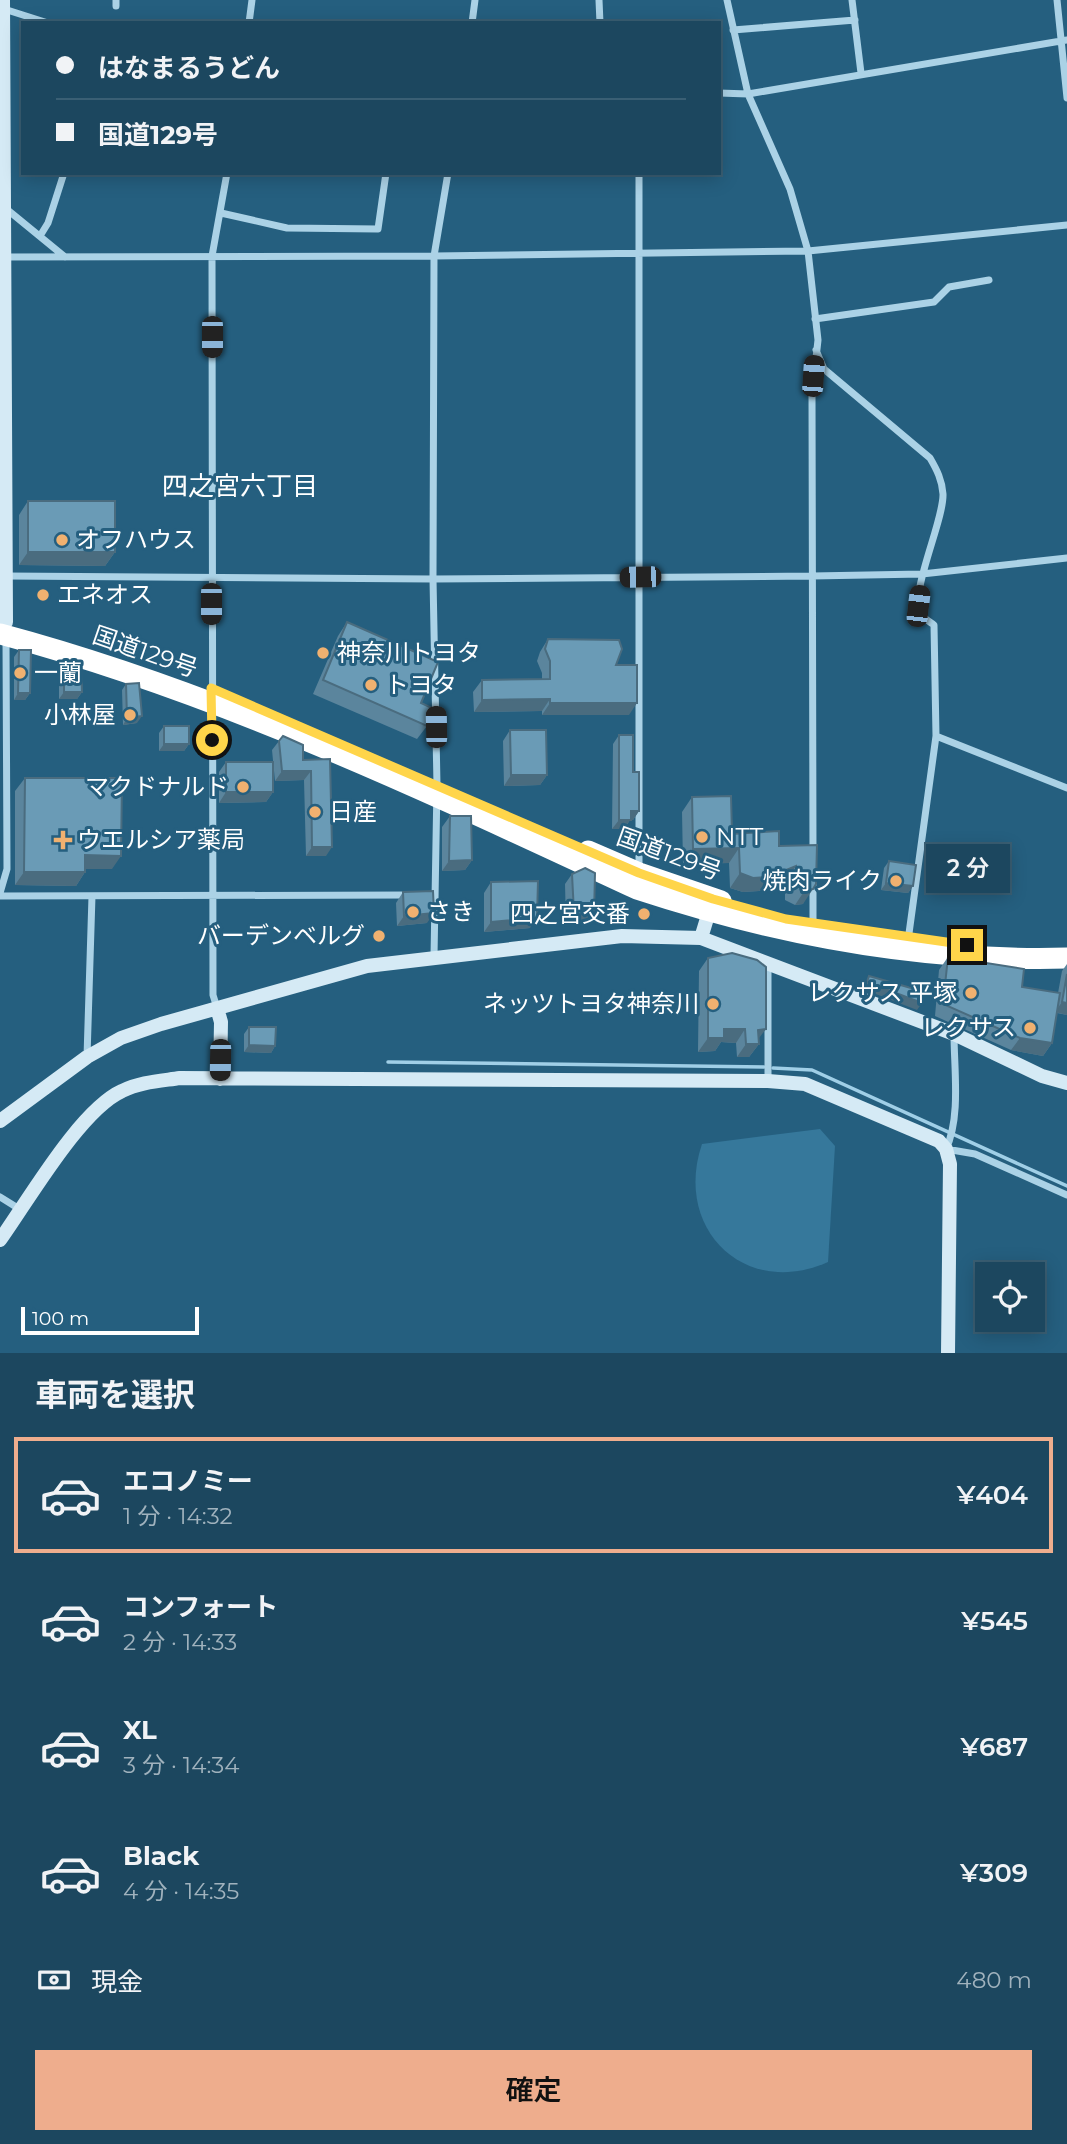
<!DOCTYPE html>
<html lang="ja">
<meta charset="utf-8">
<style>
:root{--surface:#1c475f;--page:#254e65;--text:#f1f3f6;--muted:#a0b2bd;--line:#3a5f74;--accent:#eead8d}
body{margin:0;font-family:Montserrat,"Noto Sans JP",sans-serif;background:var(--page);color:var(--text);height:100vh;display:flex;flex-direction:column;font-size:26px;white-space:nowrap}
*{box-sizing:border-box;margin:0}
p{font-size:23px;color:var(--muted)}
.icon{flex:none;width:38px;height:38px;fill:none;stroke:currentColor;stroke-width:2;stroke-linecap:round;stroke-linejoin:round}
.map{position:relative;height:1353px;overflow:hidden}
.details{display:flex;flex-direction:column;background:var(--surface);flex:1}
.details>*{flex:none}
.banner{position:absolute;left:21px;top:21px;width:700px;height:154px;border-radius:0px;box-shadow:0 4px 18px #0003,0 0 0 2px var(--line);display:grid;align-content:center;height:154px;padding:0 35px;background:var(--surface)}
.tools{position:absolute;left:975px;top:1262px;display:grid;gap:14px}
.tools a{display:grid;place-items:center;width:70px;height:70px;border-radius:0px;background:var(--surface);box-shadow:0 4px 18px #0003,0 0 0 2px var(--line);font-size:35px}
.scale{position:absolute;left:21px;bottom:18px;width:178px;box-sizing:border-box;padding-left:7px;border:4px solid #fff;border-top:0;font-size:19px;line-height:24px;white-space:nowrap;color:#fff;-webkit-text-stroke:5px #255f7f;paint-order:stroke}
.end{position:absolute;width:32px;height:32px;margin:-16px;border:9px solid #ffd54a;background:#111;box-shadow:0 0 0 4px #111}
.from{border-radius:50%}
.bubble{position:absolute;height:49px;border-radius:0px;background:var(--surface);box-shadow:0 4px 18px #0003,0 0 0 2px var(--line);font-size:23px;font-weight:600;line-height:49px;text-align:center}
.car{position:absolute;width:21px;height:42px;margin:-21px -10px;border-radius:9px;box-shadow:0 0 5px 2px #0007;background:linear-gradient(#222 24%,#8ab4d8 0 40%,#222 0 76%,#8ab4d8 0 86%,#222 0)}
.banner b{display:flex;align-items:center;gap:24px;height:66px;font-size:26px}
.banner b+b{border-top:2px solid var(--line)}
.banner i{width:18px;height:18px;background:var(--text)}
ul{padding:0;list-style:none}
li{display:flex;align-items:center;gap:21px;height:116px;margin:0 14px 10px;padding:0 21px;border:4px solid transparent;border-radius:0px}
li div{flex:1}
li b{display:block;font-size:26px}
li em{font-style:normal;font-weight:600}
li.current{border-color:var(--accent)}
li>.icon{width:63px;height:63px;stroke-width:1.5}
h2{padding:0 35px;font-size:32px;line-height:84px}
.pay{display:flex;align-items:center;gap:18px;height:77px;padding:0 35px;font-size:26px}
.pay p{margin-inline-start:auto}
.cta{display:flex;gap:14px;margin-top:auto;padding:14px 35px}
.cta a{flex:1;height:80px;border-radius:0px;background:var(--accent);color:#111;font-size:28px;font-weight:600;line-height:80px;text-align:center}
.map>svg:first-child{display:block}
.green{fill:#36789b}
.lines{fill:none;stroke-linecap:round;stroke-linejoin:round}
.stream{stroke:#a0cfe7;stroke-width:3.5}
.street{stroke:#abd2e6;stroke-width:7}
.secondary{stroke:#d5eaf5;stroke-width:14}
.highway{stroke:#fff;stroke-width:21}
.wall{fill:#5b859d}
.shaded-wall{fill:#4a6c7f}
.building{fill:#6a9bb6;stroke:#4a6c7f;stroke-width:2}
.route{stroke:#ffd54a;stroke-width:9}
.poi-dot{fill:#f0b170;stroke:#255f7f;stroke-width:2.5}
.labels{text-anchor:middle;stroke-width:6;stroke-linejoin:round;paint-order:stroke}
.poi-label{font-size:24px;fill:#fff;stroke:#255f7f;text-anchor:start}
.street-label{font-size:24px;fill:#fff;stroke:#255f7f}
.neighbourhood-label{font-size:26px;fill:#fff;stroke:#255f7f}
</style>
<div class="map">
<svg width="1067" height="1353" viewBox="0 0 1067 1353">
<rect width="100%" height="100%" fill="#255f7f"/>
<path class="green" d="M 820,1129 L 835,1146 L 828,1262 C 745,1299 673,1229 702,1144 Z"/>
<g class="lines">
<path class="stream" d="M 388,1062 L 764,1067
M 773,1068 L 812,1070 L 1067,1186"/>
<path class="street" d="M 116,0 L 116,6
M 599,0 L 600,23
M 727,0 L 748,94 L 790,189 L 808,251 L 818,340 L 812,394 L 813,853
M 852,0 L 861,73
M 1057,0 L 1067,98
M 4,9 L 48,23
M 249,23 L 252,0
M 472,23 L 475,0
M 733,30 L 855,20
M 719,93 L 748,94 L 1067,40
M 4,207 L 65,257
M 221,213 L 287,228 L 378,229 L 386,173
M 40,236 L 48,223 L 64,173
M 2,257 L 434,256 L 808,251 L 1067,225
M 815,319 L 934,302 L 949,287 L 989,280
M 816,350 L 824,369 L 930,458 C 937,470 942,480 943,494 C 944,521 908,595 921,615 C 924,618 930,622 934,625 L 936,736 L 1067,788
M 6,576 L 433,579 L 812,576 L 922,574 L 1067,558
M 639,869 L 639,173
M 813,882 L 813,933
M 0,893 L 7,869 L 6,640
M 0,896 L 409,895
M 907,948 L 936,736
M 434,956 L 437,785 L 433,579 L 434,256 L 448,173
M 768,965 L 768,1080
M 217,1008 L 213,995 L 212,256 L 227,173
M 954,1034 C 954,1069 961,1117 946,1149 L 975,1154 L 1067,1195
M 87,1057 L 92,896
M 0,1197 L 21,1210"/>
<path class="secondary" d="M 3,0 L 6,622
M 701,938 L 712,902
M 217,1008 L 221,1022 L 220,1079
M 0,1121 L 87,1057 L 121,1038 L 161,1024 L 367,966 L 622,936 L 701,938 L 954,1034 L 1042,1076 L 1067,1083
M 0,1240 C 28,1201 80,1110 122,1091 C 140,1082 160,1081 180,1078 L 768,1081 L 805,1084 L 939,1141 L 946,1149 L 950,1164 L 948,1353"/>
<path class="highway" d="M 0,634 C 221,693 430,793 637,889 C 777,935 919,962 1067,958
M 588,851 L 639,873 L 721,901"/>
</g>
<path class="wall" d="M 28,501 L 115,552 L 105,566 L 19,565 L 19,515 Z
M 347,622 L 427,726 L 417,739 L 313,694 L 338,636 Z
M 548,639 L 616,665 L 629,715 L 542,715 L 542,711 L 474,712 L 473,692 L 482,680 L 542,679 L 542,673 L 537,661 L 540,652 Z
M 19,650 L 30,693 L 25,700 L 14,700 L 14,657 Z
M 64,666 L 82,692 L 77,699 L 59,699 L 59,673 Z
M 126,684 L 137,723 L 123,725 L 122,690 Z
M 164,726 L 189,744 L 184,751 L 159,751 L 159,733 Z
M 510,730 L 547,775 L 540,785 L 504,786 L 503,741 Z
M 619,735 L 633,772 L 639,811 L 633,820 L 630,820 L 624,829 L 612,829 L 613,744 Z
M 279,741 L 303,760 L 330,759 L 326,856 L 306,856 L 304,780 L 275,781 L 272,750 Z
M 226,762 L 273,792 L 266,802 L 219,803 L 219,772 Z
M 25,778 L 112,869 L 85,869 L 85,872 L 76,886 L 15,885 L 15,791 Z
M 692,797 L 732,834 L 779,846 L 817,845 L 803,904 L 795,905 L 785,900 L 785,881 L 759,891 L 743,892 L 730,888 L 729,863 L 683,864 L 682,812 Z
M 450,816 L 472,860 L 465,870 L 442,871 L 442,827 Z
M 889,861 L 913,886 L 908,893 L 881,890 L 884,868 Z
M 572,874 L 594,915 L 587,925 L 566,924 L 565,884 Z
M 491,882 L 530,928 L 484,932 L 484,893 Z
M 403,892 L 427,923 L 397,926 L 396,903 Z
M 948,957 L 1022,987 L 1058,993 L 1062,971 L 1067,964 L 1067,1015 L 1057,1013 L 1052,1043 L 1043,1056 L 1011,1050 L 935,1016 L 939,970 Z
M 708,958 L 759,1039 L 759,1044 L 749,1057 L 737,1057 L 736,1043 L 721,1042 L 715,1051 L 698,1052 L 699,971 Z
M 249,1027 L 275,1046 L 271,1053 L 244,1052 L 244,1034 Z"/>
<path class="shaded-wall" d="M 28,552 L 115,552 L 105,566 L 19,565 Z
M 64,692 L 82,692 L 77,699 L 59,699 Z
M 18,693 L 30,693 L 25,700 L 14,700 Z
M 550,699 L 542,711 L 474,712 L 482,700 Z
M 550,703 L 637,703 L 629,715 L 542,715 Z
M 142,716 L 137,723 L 123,725 L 127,718 Z
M 164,744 L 189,744 L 184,751 L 159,751 Z
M 282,771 L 311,771 L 304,780 L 275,781 Z
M 511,775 L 547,775 L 540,785 L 504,786 Z
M 226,792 L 273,792 L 266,802 L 219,803 Z
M 631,811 L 639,811 L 633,820 L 630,820 L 624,829 L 612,829 L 619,820 Z
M 312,847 L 332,847 L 326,856 L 306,856 Z
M 739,848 L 729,863 L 683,864 L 693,849 Z
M 85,855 L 121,856 L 112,869 L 76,869 Z
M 472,860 L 465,870 L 442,871 L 449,861 Z
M 796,866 L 785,881 L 759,891 L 743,892 L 730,888 L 740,873 Z
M 24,872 L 85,872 L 76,886 L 15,885 Z
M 886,883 L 913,886 L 908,893 L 881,890 Z
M 813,889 L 803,904 L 795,905 L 805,890 Z
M 434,913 L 427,923 L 397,926 L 404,916 Z
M 574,913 L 594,915 L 587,925 L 566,924 Z
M 537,918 L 530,928 L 484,932 L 491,922 Z
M 867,982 L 922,1003 L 917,1010 L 863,989 Z
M 1062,1002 L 1067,1003 L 1067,1015 L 1055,1012 Z
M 724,1029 L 745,1029 L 736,1043 L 721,1042 L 715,1051 L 698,1052 L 708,1038 Z
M 766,1029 L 756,1042 L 758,1030 Z
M 1020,1038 L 1052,1043 L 1043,1056 L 1011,1050 Z
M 746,1044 L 759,1044 L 749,1057 L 737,1057 Z
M 249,1045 L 275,1046 L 271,1053 L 244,1052 Z"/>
<path class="building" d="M 28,501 L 115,501 L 115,552 L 28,552 Z
M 347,622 L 438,662 L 421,703 L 434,709 L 427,726 L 323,680 Z
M 548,639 L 619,640 L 622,649 L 616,665 L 637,665 L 637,703 L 550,703 L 550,699 L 482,700 L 482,680 L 550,679 L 550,661 L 545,649 Z
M 19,650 L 31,650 L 30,693 L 18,693 Z
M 81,665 L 82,692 L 64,692 L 64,666 Z
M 139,683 L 142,716 L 127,718 L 126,684 Z
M 164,726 L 189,726 L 189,744 L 164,744 Z
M 510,730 L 546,730 L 547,775 L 511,775 Z
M 619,735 L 633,735 L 633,772 L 639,772 L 639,811 L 631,811 L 631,820 L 619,820 Z
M 283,736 L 303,745 L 303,760 L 330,759 L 332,847 L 312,847 L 311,771 L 282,771 L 279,741 Z
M 226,762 L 273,762 L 273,792 L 226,792 Z
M 25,778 L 122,778 L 121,856 L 85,855 L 85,872 L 24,872 Z
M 731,796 L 732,834 L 779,831 L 779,846 L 817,845 L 816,884 L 813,889 L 805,890 L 796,885 L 796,866 L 769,877 L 753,878 L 740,873 L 739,848 L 693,849 L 692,797 Z
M 450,816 L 471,816 L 472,860 L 449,861 Z
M 889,861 L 916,865 L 913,886 L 886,883 Z
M 585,868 L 595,873 L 594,915 L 574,913 L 572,874 Z
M 538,881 L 537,918 L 491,922 L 491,882 Z
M 433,891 L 434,913 L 404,916 L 403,892 Z
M 732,953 L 757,960 L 766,967 L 766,1029 L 758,1030 L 759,1044 L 746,1044 L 745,1029 L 724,1029 L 724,1038 L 708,1038 L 708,958 Z
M 948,957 L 1024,969 L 1022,987 L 1060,993 L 1052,1043 L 1020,1038 L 943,1004 Z
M 1067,974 L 1067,1003 L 1062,1002 Z
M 869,976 L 925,992 L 922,1003 L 867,982 Z
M 249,1027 L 276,1027 L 275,1046 L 249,1045 Z"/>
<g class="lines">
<path class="route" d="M 212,740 L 211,688 L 639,873 L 713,899 L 786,919 L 967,945"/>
</g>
<g class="poi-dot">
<circle cx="62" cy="540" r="7"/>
<circle cx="43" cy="595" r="7"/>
<circle cx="323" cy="653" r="7"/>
<circle cx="20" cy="673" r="7"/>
<circle cx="371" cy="685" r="7"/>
<circle cx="130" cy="715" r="7"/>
<circle cx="243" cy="787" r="7"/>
<circle cx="315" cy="812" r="7"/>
<circle cx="702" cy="837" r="7"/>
<path d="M59.5 829.5h7v7h7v7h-7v7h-7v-7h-7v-7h7z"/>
<circle cx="896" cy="881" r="7"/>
<circle cx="413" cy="912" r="7"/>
<circle cx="644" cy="914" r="7"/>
<circle cx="379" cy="936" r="7"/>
<circle cx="971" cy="993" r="7"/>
<circle cx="713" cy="1004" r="7"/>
<circle cx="1030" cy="1028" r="7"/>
</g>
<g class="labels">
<g class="poi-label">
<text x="76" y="548">オフハウス</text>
<text x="57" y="603">エネオス</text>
<text x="337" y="661">神奈川トヨタ</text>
<text x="34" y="681">一蘭</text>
<text x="385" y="693">トヨタ</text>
<text x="116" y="723" text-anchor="end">小林屋</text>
<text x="229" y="795" text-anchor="end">マクドナルド</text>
<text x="329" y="820">日産</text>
<text x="716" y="845">NTT</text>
<text x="77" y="848">ウエルシア薬局</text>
<text x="882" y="889" text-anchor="end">焼肉ライク</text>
<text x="427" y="920">さき</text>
<text x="630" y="922" text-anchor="end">四之宮交番</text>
<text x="365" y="944" text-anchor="end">バーデンベルグ</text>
<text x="957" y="1001" text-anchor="end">レクサス 平塚</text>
<text x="699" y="1012" text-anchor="end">ネッツトヨタ神奈川</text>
<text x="1016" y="1036" text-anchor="end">レクサス</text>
</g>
<g class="street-label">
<text transform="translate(145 652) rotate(19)" y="8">国道129号</text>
<text transform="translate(669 854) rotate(20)" y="8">国道129号</text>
</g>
<g class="neighbourhood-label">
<text x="240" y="495">四之宮六丁目</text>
</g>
</g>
</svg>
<div class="tools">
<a><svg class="icon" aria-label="locate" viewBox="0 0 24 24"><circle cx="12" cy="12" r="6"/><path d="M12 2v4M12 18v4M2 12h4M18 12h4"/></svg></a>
</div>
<div class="scale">100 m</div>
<i class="end from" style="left:212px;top:740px"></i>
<i class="end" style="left:967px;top:945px"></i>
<div class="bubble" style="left:926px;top:844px;width:84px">2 分</div>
<i class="car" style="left:212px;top:337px;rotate:180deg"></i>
<i class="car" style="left:813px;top:376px;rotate:4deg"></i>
<i class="car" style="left:640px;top:577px;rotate:269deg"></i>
<i class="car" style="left:211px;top:604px;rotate:180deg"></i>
<i class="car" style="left:918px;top:606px;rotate:7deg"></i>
<i class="car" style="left:436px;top:727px;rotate:359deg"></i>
<i class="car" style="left:220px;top:1060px;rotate:181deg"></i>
<div class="banner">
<b><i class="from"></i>はなまるうどん</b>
<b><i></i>国道129号</b>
</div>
</div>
<section class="details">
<h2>車両を選択</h2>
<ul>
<li class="current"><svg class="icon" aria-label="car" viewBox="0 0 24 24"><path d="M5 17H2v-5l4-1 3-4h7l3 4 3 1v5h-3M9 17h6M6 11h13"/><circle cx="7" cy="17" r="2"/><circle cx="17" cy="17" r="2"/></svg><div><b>エコノミー</b><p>1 分 · 14:32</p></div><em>¥404</em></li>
<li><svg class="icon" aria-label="car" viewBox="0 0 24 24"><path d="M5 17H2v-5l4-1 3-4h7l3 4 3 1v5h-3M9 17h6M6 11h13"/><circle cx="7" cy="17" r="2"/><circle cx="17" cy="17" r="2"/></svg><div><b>コンフォート</b><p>2 分 · 14:33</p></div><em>¥545</em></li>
<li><svg class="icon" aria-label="car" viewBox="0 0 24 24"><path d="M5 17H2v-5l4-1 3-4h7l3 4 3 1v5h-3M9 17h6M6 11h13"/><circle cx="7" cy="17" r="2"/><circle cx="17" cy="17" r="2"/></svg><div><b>XL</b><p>3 分 · 14:34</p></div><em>¥687</em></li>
<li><svg class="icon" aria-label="car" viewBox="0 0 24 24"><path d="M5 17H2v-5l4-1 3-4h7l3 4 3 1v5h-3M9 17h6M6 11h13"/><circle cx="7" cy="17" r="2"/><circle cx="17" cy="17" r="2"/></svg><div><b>Black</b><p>4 分 · 14:35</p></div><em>¥309</em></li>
</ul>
<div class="pay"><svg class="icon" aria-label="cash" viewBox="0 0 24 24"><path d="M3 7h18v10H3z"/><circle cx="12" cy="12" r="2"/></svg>現金<p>480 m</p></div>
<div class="cta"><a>確定</a></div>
</section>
